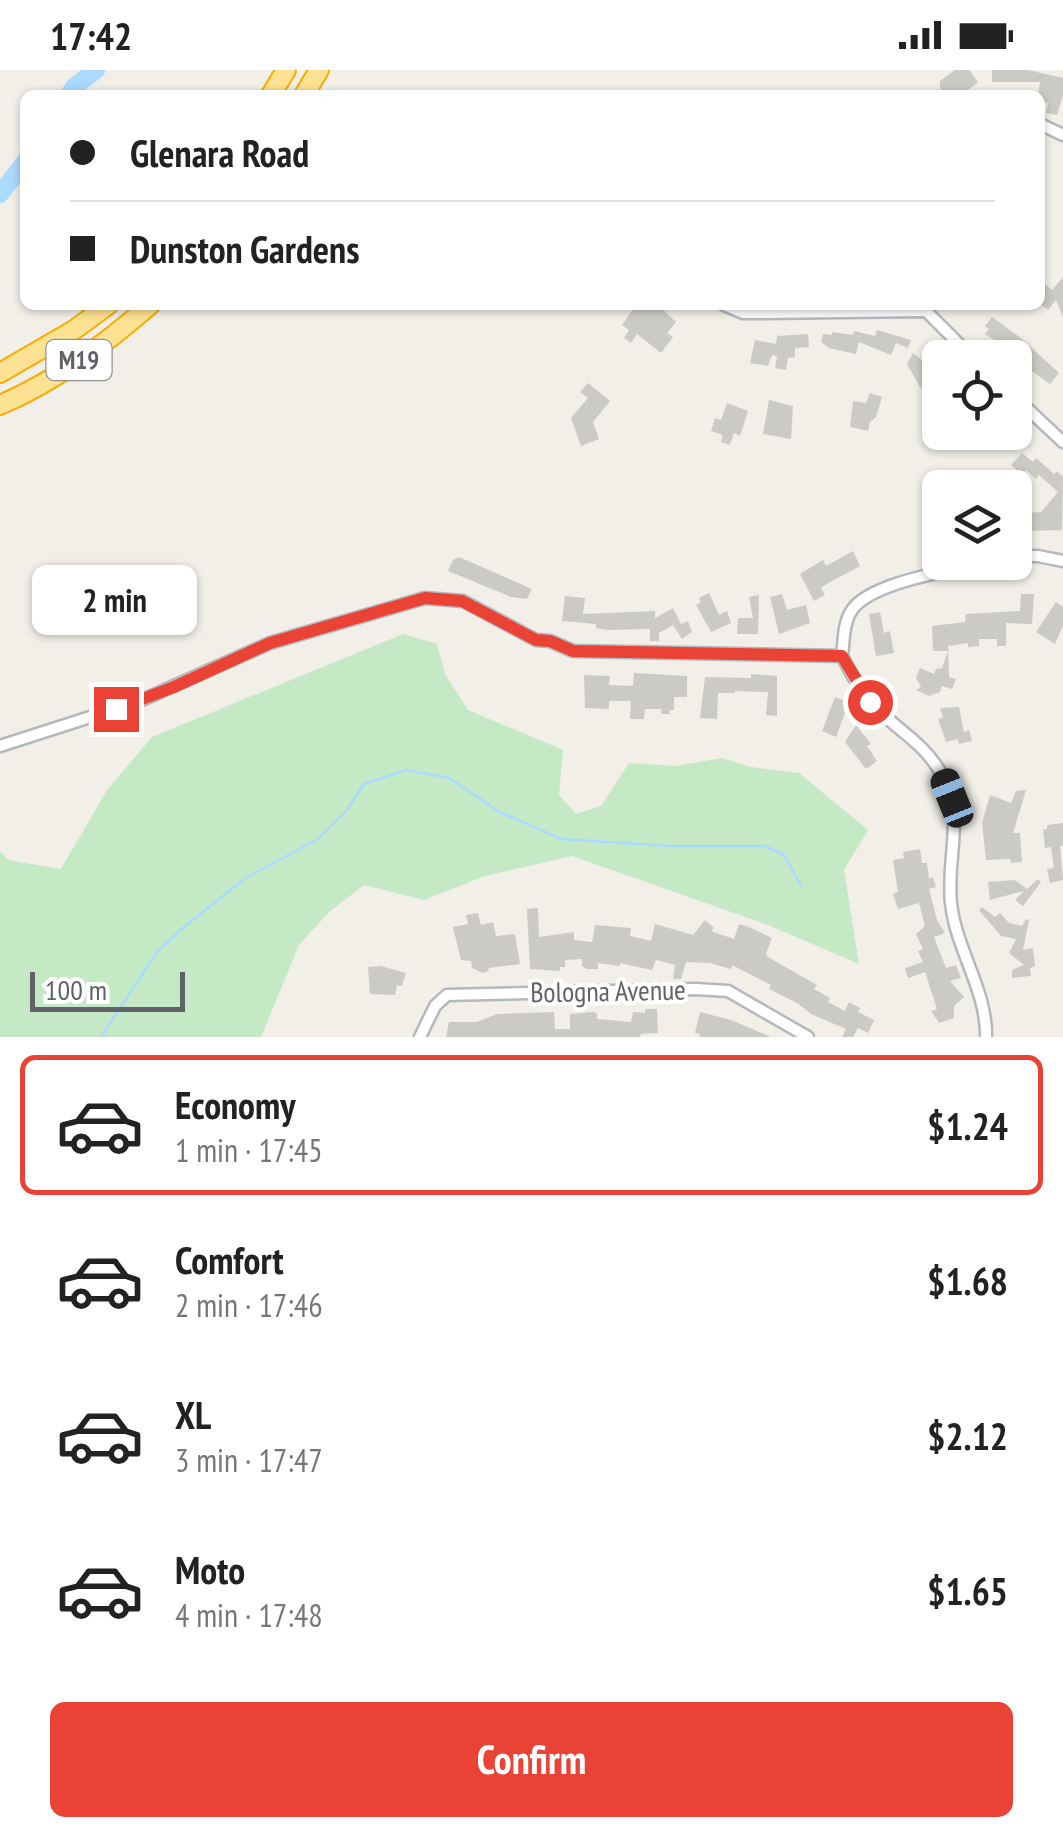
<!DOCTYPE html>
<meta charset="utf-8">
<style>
:root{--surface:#fff;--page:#f6f6f6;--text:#222;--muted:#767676;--line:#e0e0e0;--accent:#ea4335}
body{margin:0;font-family:"PT Sans Narrow",sans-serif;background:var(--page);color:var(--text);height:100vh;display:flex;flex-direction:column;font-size:38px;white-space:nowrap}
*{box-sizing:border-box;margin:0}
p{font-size:32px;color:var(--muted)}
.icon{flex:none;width:55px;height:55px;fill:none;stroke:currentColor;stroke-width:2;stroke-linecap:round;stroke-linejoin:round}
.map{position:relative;height:967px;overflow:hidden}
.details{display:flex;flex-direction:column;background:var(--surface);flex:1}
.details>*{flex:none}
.top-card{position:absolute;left:20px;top:20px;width:1025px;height:220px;border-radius:15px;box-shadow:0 2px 8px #0004;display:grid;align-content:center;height:220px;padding:0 50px;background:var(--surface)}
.fabs{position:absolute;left:922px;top:270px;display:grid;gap:20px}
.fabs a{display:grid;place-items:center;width:110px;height:110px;border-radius:15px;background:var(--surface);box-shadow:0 2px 8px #0004;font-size:50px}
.scale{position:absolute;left:30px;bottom:25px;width:155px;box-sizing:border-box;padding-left:10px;border:5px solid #5f6368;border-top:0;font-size:28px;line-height:35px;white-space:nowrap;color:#5f6368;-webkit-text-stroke:8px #fff;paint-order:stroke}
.end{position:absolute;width:45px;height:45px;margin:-22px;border:12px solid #ea4335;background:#fff;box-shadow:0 0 0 5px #fff}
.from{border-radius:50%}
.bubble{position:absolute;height:70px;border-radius:15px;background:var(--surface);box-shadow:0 2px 8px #0004;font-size:32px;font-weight:800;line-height:70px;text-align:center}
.car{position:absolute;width:30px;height:60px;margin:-30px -15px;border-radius:12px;box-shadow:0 0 8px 2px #0007;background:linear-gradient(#222 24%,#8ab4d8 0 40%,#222 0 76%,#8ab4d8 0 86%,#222 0)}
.top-card b{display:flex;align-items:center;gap:35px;height:95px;font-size:38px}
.top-card b+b{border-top:2px solid var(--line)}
.top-card i{width:25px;height:25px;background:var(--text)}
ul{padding:18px 0 0;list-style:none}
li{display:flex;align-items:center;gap:30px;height:140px;margin:0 20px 15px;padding:0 30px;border:5px solid transparent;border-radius:15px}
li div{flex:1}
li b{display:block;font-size:38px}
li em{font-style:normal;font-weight:800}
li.active{border-color:var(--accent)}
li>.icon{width:90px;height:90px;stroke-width:1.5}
.action{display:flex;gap:20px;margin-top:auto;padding:20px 50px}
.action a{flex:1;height:115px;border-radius:15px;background:var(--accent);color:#fff;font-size:40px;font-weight:800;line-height:115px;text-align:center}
.status{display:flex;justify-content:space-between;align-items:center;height:70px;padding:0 50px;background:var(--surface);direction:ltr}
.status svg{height:28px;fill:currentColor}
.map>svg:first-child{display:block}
.green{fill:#c5e8c5}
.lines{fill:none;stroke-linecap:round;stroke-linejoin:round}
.stream{stroke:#aadaff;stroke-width:2.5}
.river{stroke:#aadaff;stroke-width:18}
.building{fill:#cccac5}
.street-casing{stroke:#b5b8bc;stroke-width:15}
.highway-casing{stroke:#f9ab00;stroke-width:22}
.street{stroke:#fff;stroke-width:10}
.highway{stroke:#fde293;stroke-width:18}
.route{stroke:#ea4335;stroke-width:12}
.labels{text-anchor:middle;stroke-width:8;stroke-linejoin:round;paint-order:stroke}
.shield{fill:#fff;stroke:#8f9295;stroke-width:2.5}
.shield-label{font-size:25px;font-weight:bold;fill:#5f6368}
.street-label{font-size:28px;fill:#5f6368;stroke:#fff}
</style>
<div class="status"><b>17:42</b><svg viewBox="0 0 49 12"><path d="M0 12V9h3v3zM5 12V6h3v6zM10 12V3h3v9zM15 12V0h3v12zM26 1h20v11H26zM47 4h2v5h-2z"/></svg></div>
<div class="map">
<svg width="1063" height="967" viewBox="0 0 1063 967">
<rect width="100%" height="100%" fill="#f1efe8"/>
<path class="green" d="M 403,564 L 437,574 L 445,604 L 468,640 L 563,680 L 559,725 L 576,744 L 601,736 L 629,693 L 675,696 L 722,688 L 751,697 L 799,703 L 868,760 L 844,800 L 859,894 L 768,855 L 572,786 L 485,806 L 424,830 L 364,815 L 329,842 L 299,875 L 261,967 L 0,967 L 0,781 L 8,790 L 61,799 L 107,720 L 152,667 Z"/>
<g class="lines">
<path class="stream" d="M 101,967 L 157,882 L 184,857 L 244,809 L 318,769 L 346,741 L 364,714 L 407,700 L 449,708 L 498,741 L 561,769 L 670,776 L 765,776 L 784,785 L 801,816"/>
<path class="river" d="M 69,25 L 74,17 L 96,0
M 0,124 L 25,92"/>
</g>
<path class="building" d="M 955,0 L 969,0 L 978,12 L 962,25 L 946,25 L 940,18 L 940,11 Z
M 992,0 L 1028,0 L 1063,8 L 1063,25 L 1057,45 L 1046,43 L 1048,33 L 1040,32 L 1038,25 L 1040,12 L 992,12 Z
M 1063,207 L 1063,247 L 1056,230 L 1048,240 L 1040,234 L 1040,210 L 1052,220 Z
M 636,235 L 658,235 L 676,252 L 667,263 L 673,267 L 661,283 L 637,264 L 631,273 L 624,268 L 629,260 L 622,255 Z
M 992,247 L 1022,269 L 1059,303 L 1050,314 L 1019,292 L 1022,288 L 985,264 L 989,259 L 985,256 Z
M 877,260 L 911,270 L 908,278 L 896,273 L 891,285 L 859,272 L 856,284 L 829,278 L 821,272 L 823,264 L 832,265 L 832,262 L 853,265 L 854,261 L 875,266 Z
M 808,264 L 809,277 L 795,278 L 795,287 L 788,288 L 786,300 L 775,298 L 777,286 L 772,285 L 768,296 L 750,293 L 755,270 L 776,274 L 777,266 Z
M 913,283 L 940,305 L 940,318 L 932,314 L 928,321 L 920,317 L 907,294 Z
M 588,313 L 610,331 L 593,352 L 599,369 L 581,376 L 571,348 L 588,328 L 580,322 Z
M 870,323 L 882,327 L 876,347 L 870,352 L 868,361 L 850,357 L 853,331 L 866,333 Z
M 769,330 L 793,336 L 791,369 L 763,364 Z
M 727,333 L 748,341 L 740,366 L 734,363 L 730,375 L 721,372 L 723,365 L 711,361 L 715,348 L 721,350 Z
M 1022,383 L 1033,392 L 1036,388 L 1054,404 L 1057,401 L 1063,407 L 1062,460 L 1030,461 L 1030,471 L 1015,471 L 1015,431 L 1024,434 L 1021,443 L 1041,442 L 1058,422 L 1039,405 L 1036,409 L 1026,400 L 1022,405 L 1011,395 Z
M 853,481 L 860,496 L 828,513 L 821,518 L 825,525 L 814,531 L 800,504 L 823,490 L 826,496 Z
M 459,487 L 532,519 L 527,529 L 511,527 L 448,501 L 453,490 Z
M 709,523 L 719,545 L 727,541 L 731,553 L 711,562 L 696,535 L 701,532 L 699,528 Z
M 782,524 L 787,540 L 806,535 L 810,553 L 779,564 L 770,527 Z
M 1021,524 L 1034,524 L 1032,554 L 1006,553 L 1006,576 L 997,576 L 997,569 L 979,569 L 979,576 L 968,577 L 968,573 L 948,576 L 949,607 L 956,609 L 952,619 L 942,616 L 940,622 L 929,626 L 916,620 L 921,617 L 916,608 L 920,598 L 934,604 L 936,599 L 942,598 L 948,581 L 933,581 L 932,556 L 965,552 L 966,544 L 1020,541 Z
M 759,525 L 758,564 L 737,564 L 738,548 L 753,548 L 749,527 Z
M 565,526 L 585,528 L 583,544 L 655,541 L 655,548 L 673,538 L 681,554 L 688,551 L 692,562 L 682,569 L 673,555 L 659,563 L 659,571 L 650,571 L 650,559 L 607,560 L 596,558 L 596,554 L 562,551 Z
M 1056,532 L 1063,537 L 1063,555 L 1055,574 L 1036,562 Z
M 880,542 L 884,563 L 890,561 L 894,583 L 876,586 L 869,544 Z
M 634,603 L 687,606 L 687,627 L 674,627 L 674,640 L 670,640 L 670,644 L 661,644 L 661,639 L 645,639 L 644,649 L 630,649 L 631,631 L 609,631 L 609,639 L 585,638 L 584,605 L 610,606 L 609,615 L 633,616 Z
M 751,604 L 777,606 L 777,646 L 766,645 L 768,622 L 735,621 L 735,623 L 718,623 L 717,649 L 700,648 L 705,607 L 751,608 Z
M 835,627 L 849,632 L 836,667 L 822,661 Z
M 959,637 L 964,662 L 969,660 L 972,671 L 959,674 L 958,669 L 946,672 L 938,649 L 943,648 L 940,638 Z
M 856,655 L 871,674 L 867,676 L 877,691 L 866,699 L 845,672 Z
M 1026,720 L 1013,763 L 1020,763 L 1022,792 L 1011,793 L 1010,789 L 986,790 L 982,753 L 990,725 L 1011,733 L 1016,721 Z
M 1063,753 L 1063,776 L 1060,776 L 1063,810 L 1050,813 L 1047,799 L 1054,798 L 1051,777 L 1045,778 L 1043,760 L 1047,759 L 1047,755 Z
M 920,779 L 922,793 L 927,793 L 929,809 L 933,807 L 936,817 L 929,819 L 937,850 L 945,863 L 934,867 L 946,898 L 956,895 L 961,908 L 950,911 L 964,927 L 954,936 L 954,948 L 939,953 L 931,941 L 937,939 L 925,902 L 908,908 L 905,898 L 923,892 L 918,881 L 923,879 L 916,864 L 925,856 L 919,833 L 898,839 L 893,824 L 898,822 L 893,790 L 904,788 L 903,782 Z
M 1038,809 L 1041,812 L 1023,836 L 1015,830 L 1024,821 L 990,830 L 988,812 L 1015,810 L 1027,819 Z
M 982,837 L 995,847 L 1000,843 L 1009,853 L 1022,856 L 1026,849 L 1029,850 L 1023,880 L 1033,878 L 1035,896 L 1030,898 L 1031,906 L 1012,908 L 1012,900 L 1024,895 L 1009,883 L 1016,869 L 1001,866 L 979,840 Z
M 538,838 L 539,867 L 574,862 L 574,870 L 592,872 L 595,855 L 631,858 L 630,866 L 651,871 L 655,854 L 693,865 L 705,850 L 714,858 L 711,861 L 734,869 L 739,854 L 749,857 L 772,868 L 766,884 L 768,887 L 817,915 L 814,919 L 830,928 L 828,932 L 845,941 L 849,932 L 860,938 L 858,942 L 874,950 L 868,963 L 858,958 L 853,967 L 842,967 L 846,959 L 811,944 L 797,933 L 769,919 L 771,915 L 732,895 L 731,899 L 710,893 L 686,892 L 681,909 L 673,909 L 675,895 L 656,890 L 652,900 L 620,893 L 620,896 L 598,893 L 598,899 L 587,899 L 582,896 L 582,889 L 565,890 L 565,897 L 560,897 L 560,901 L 530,899 L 527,839 Z
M 478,843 L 481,855 L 493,852 L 496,866 L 515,864 L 520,894 L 488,898 L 489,901 L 483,903 L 472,898 L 471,891 L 461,890 L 453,857 L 468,854 L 466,845 Z
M 381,896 L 406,903 L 402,916 L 397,915 L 395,925 L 370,924 L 368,897 Z
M 645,939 L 657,939 L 658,963 L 641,964 L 640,967 L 446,967 L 449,952 L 477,952 L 497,944 L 554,942 L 555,959 L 570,959 L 570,944 L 592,942 L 597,943 L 597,949 L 631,952 L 633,942 L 645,943 Z
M 700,942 L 731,950 L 771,967 L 699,967 L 700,964 L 695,963 Z"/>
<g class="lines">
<defs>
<path id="street" d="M 1040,54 L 1063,65
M 724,235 L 743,243 L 756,243 L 923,241
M 921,236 L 973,288
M 1015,327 L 1063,372
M 1015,486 L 1038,486 L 1063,491
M 842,586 C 850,602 859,619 871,632 C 895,660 921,669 941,703 C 966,745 946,788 951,833 C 956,880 987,920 986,967
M 842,586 C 844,571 843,553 852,540 C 871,512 951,501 984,492
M 0,676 L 140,631 L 270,573 L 425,528 L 463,531 L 536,570 L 550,571 L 573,581 L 842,586
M 420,967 L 435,936 L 447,925 L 696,919 L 728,921 L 808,967"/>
<path id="highway" d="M 271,25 L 286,0
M 304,25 L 319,0
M 0,303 L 74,260 L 108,235
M 0,335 C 56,311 105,274 150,235"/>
</defs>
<use href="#street" class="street-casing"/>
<use href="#highway" class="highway-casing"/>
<use href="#street" class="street"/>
<use href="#highway" class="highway"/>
</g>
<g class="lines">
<path class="route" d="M 116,639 L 174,617 L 270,573 L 425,528 L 462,531 L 536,570 L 550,571 L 573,581 L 842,586 L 870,632"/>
</g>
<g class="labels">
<rect class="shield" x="46.5" y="270" width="65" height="40" rx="8"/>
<g class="shield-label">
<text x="79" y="299">M19</text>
</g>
<g class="street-label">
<text transform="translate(608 921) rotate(-1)" y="10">Bologna Avenue</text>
</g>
</g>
</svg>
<div class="fabs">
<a><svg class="icon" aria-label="locate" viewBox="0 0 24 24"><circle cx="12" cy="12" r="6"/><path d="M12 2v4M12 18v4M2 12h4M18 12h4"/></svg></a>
<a><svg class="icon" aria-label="layers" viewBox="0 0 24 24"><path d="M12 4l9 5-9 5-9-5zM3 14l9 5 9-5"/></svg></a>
</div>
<div class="scale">100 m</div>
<i class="end from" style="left:870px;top:632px"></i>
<i class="end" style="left:116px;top:639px"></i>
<div class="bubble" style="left:32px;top:495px;width:165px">2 min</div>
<i class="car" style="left:952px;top:728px;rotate:338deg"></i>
<div class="top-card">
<b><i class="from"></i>Glenara Road</b>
<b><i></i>Dunston Gardens</b>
</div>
</div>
<section class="details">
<ul>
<li class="active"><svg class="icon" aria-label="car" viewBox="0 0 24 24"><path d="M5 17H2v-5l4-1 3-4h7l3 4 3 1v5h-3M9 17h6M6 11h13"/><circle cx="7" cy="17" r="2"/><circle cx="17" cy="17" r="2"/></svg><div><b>Economy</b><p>1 min · 17:45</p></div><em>$1.24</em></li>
<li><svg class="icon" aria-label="car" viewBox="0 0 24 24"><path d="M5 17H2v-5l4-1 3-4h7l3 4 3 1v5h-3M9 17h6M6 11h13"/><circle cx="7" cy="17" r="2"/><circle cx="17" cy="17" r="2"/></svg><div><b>Comfort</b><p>2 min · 17:46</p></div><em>$1.68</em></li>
<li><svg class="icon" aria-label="car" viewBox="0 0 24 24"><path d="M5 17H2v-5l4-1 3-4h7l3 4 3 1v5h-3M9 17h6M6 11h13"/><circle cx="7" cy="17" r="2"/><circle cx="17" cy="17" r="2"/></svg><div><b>XL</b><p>3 min · 17:47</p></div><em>$2.12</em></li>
<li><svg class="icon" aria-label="car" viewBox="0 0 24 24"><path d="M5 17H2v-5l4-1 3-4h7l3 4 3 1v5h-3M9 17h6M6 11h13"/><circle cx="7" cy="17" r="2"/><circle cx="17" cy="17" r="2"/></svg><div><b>Moto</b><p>4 min · 17:48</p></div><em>$1.65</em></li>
</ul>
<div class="action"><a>Confirm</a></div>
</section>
